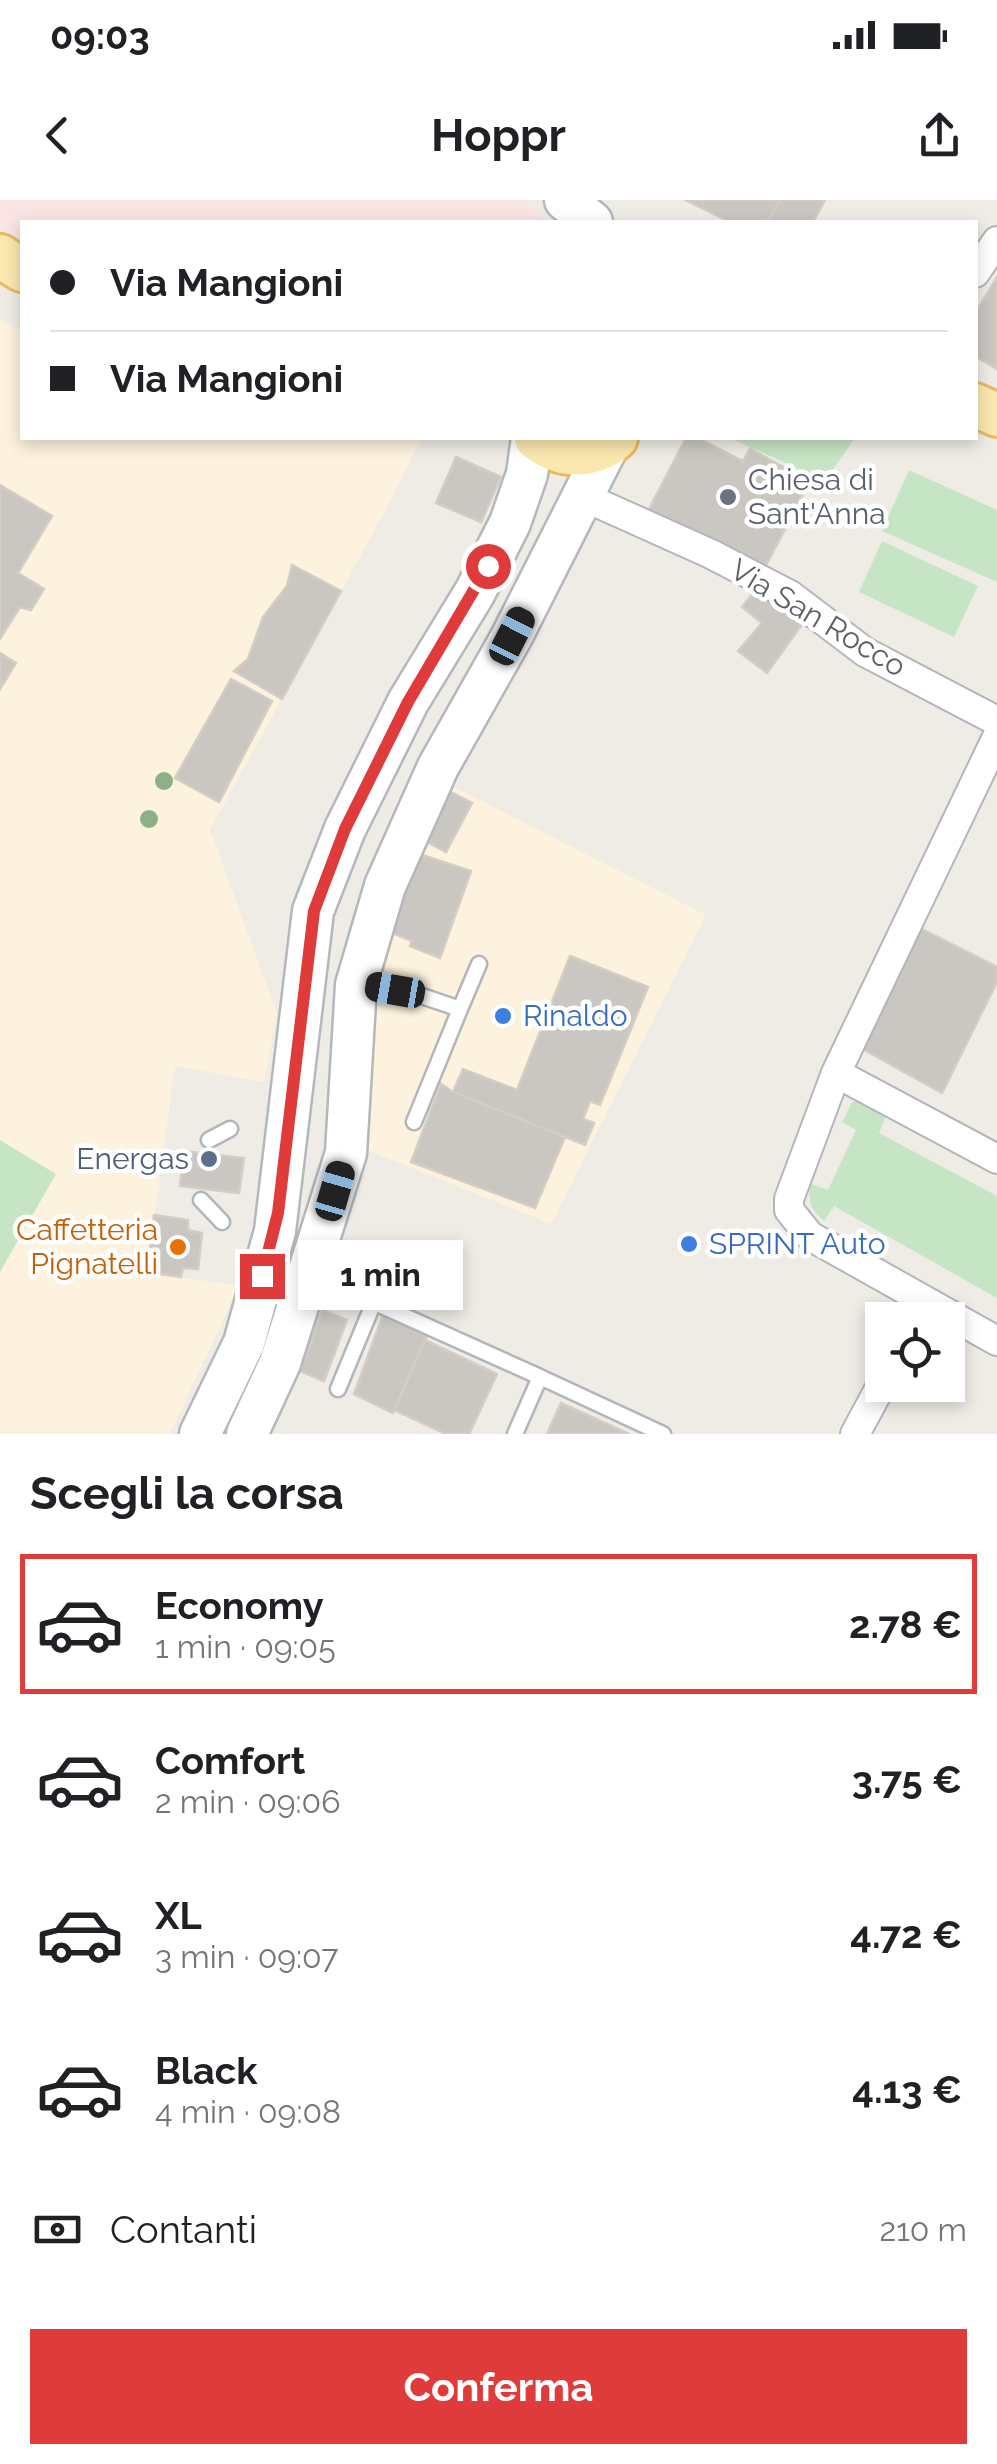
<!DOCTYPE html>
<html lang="it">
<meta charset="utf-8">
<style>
:root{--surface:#fff;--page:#f6f6f6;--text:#202124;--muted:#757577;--line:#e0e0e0;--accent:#e03b3b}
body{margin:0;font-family:Raleway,sans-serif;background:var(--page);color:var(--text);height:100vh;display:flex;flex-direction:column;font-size:38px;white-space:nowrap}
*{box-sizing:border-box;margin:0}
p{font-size:32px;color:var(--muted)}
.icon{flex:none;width:55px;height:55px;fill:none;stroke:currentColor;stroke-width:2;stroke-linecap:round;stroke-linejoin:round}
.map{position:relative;height:1234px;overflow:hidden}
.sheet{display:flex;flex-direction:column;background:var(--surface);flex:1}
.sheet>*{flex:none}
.guide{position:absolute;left:20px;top:20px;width:958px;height:220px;border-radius:0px;box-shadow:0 5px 15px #0003;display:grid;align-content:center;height:220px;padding:0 30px;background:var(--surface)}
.fabs{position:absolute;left:865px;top:1102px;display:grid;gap:20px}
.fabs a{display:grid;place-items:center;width:100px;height:100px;border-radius:0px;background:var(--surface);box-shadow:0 5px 15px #0003;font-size:50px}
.end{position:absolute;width:45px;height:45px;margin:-22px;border:12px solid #e03b3b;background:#fff;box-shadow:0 0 0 5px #fff}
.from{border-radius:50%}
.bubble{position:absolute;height:70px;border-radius:0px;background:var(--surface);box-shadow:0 5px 15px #0003;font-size:32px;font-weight:700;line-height:70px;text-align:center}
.car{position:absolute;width:30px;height:60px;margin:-30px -15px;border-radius:12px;box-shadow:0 0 8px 2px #0007;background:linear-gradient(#222 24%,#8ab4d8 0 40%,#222 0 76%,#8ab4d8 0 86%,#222 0)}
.guide b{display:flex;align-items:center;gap:35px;height:95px;font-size:38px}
.guide b+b{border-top:2px solid var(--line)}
.guide i{width:25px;height:25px;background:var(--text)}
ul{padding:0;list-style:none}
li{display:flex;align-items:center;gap:30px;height:140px;margin:0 20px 15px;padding:0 10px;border:5px solid transparent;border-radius:0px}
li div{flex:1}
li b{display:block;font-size:38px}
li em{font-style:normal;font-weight:700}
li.current{border-color:var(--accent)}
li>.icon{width:90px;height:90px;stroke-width:1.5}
h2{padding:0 30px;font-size:45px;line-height:120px}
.pay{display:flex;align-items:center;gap:25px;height:110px;padding:0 30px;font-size:38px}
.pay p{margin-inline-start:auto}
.button{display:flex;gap:20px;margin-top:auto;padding:20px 30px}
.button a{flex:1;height:115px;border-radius:0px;background:var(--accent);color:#fff;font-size:40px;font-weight:700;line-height:115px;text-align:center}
.status{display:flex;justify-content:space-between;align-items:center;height:70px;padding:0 50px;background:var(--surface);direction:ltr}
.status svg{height:28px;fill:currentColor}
header{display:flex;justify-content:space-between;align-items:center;height:130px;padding:0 30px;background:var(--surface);font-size:45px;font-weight:700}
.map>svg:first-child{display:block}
.commercial{fill:#fcf2dd}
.medical{fill:#fae3e3}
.green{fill:#c6e5c4}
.building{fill:#cac7c2;stroke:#d3cdc4;stroke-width:2.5}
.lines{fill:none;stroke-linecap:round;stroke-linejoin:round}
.lane-casing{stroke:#b3b6b9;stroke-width:19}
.street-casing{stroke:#b3b6b9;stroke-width:32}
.secondary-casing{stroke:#b4b8bc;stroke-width:45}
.primary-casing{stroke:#e9ba64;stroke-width:48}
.lane{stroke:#fff;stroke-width:14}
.street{stroke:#fff;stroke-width:28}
.secondary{stroke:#fff;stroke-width:40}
.primary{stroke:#fae8af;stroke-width:42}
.tree{fill:#8cb187}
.route{stroke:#e03b3b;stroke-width:12}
.worship-dot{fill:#6b7280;stroke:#fff;stroke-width:4}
.shop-dot{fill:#3f7fe0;stroke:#fff;stroke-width:4}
.service-dot{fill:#5c6f8a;stroke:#fff;stroke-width:4}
.food-dot{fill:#e8710a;stroke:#fff;stroke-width:4}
.labels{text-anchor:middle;stroke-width:9;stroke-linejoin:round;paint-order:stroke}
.worship-label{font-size:30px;fill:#5b616d;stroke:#fff;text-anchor:start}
.street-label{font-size:30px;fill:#5d6165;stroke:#fff}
.shop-label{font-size:30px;fill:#366cbe;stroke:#fff;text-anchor:start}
.service-label{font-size:30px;fill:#4e5e75;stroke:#fff;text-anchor:end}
.food-label{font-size:30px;fill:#c56008;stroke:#fff;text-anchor:end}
</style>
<div class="status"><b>09:03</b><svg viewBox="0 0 49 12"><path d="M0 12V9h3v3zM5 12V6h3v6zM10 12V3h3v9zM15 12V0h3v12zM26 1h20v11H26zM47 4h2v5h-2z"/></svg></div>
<header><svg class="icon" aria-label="back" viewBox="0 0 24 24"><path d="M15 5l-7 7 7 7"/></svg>Hoppr<svg class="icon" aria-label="share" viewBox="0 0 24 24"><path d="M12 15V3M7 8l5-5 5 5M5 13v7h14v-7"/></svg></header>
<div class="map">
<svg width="997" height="1234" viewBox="0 0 997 1234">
<rect width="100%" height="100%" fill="#efece6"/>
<path class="commercial" d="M 0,118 L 22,132 L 22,238 L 422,238 L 390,302 L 210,630 L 277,813 L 264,882 L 175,866 L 147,1072 L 239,1086 L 170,1234 L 0,1234 Z
M 452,586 L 706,715 L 551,1024 L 367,950 L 371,801 L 385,730 Z"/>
<path class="medical" d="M 0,0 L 522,0 L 546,22 L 22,22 L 22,40 L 0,26 Z"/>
<path class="green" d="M 730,238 L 855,238 L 825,281 Z
M 909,270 L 997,310 L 997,382 L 882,331 Z
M 882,341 L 978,386 L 954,437 L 859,392 Z
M 863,900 L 887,913 L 879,933 L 997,996 L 997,1098 L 834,1006 L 824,1021 C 811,1010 807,1000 811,984 L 828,990 L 856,930 L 842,922 L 852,902 Z
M 0,940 L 56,974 L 0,1072 Z"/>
<path class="building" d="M 685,0 L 780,0 L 767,22 L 730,22 Z
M 780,0 L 825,0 L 813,22 L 767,22 Z
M 997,77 L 997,169 L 975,156 L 975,114 Z
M 686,238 L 698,238 L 743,261 L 750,249 L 810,281 L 762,373 L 647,313 Z
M 456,257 L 501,277 L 481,322 L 436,303 Z
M 0,285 L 52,316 L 18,373 L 44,389 L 31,410 L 20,407 L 0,439 Z
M 292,365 L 341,391 L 282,499 L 234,471 L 248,459 L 263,417 L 287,386 Z
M 757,388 L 803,423 L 767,473 L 738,451 L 762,423 L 742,407 Z
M 0,453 L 16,463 L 0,489 Z
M 231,479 L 272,501 L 219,602 L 175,578 Z
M 449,591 L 472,603 L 446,652 L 425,641 Z
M 419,654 L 471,671 L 440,758 L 410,746 L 412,741 L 385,730 Z
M 910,723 L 997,767 L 997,782 L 942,893 L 852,843 Z
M 570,756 L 648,787 L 600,905 L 590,901 L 583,919 L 594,923 L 585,945 L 453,892 L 463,869 L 517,890 Z
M 441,884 L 453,892 L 565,937 L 535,1008 L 411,962 Z
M 184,951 L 244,958 L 239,993 L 180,986 Z
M 154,1015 L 188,1020 L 188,1030 L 202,1033 L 198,1069 L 183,1068 L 181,1077 L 147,1072 Z
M 322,1110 L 347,1120 L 324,1181 L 300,1171 Z
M 383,1115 L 427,1136 L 393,1213 L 354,1194 Z
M 425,1140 L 497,1174 L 469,1234 L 446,1234 L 394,1210 Z
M 561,1203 L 629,1234 L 547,1234 Z"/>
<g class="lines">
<defs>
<path id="lane" d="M 362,786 L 416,794 L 460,809 L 414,922
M 460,809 L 479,764
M 209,940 L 230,929
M 201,1000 L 222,1022
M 310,1076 L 331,1083 L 540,1177 L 515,1234
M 540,1177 L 663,1234
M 338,1189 L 374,1102"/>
<path id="street" d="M 975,73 L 997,41
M 582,296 L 711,354 L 790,395 L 865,452 L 997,521
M 836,873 L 997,537
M 997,959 L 836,873 L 789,999 L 789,1010 L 810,1036 L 997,1141
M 855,1234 L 882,1184"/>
<path id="secondary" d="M 565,0 L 592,22
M 200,1234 L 244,1143 L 275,1031 L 313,711 L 345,629 L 408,502 L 475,392 L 510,323 L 527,274 L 532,238
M 247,1234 L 280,1163 L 346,953 L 356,785 L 385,686 L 438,567 L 512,436 L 609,244"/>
<path id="primary" d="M 0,56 L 22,70
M 975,205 L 997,215
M 536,238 C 560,258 593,259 616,238"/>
</defs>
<use href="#lane" class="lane-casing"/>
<use href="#street" class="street-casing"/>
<use href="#secondary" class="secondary-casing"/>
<use href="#primary" class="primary-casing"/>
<use href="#lane" class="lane"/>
<use href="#street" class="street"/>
<use href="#secondary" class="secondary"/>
<use href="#primary" class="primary"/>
</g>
<g class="tree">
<circle cx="164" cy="581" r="9"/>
<circle cx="149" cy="619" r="9"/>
</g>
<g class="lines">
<path class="route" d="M 262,1076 L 278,1013 L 314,711 L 345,629 L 408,502 L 488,366"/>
</g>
<circle class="worship-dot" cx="728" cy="297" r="10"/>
<g class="shop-dot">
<circle cx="503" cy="816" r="10"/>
<circle cx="689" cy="1044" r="10"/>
</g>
<circle class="service-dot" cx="209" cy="959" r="10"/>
<circle class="food-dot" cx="178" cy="1047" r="10"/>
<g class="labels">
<g class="worship-label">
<text x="748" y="290">Chiesa di<tspan x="748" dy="34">Sant'Anna</tspan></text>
</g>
<g class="street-label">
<text transform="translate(818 418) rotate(31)" y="10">Via San Rocco</text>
</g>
<g class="shop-label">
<text x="523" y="826">Rinaldo</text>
<text x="709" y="1054">SPRINT Auto</text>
</g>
<g class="service-label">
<text x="189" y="969">Energas</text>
</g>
<g class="food-label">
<text x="158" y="1040">Caffetteria<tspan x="158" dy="34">Pignatelli</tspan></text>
</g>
</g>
</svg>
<div class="fabs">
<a><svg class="icon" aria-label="locate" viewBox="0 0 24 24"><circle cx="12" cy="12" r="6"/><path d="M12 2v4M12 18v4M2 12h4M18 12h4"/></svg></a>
</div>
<i class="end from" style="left:488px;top:366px"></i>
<i class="end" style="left:262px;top:1076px"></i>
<div class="bubble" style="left:298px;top:1040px;width:165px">1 min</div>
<i class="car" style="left:512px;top:436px;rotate:27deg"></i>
<i class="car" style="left:395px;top:790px;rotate:280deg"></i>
<i class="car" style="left:335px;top:991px;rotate:16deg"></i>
<div class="guide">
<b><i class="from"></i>Via Mangioni</b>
<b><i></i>Via Mangioni</b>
</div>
</div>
<section class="sheet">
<h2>Scegli la corsa</h2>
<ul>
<li class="current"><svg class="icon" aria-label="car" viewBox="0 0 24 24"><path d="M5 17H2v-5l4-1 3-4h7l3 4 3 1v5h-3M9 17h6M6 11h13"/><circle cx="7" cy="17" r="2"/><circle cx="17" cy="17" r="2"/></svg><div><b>Economy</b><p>1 min · 09:05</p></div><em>2.78 €</em></li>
<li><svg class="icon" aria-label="car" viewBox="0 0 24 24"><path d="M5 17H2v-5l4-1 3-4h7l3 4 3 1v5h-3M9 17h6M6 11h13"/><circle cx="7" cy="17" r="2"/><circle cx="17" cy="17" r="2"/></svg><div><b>Comfort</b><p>2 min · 09:06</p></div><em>3.75 €</em></li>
<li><svg class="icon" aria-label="car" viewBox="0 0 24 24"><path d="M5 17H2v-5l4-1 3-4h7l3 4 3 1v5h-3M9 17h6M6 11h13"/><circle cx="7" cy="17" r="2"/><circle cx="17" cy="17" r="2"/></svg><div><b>XL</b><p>3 min · 09:07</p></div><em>4.72 €</em></li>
<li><svg class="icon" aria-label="car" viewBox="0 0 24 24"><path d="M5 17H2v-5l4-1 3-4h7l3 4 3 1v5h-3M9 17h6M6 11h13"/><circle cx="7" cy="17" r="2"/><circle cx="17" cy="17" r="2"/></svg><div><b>Black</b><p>4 min · 09:08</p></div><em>4.13 €</em></li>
</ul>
<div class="pay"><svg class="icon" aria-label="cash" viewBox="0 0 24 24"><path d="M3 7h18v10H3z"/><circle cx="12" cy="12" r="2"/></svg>Contanti<p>210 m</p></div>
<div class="button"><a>Conferma</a></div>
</section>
